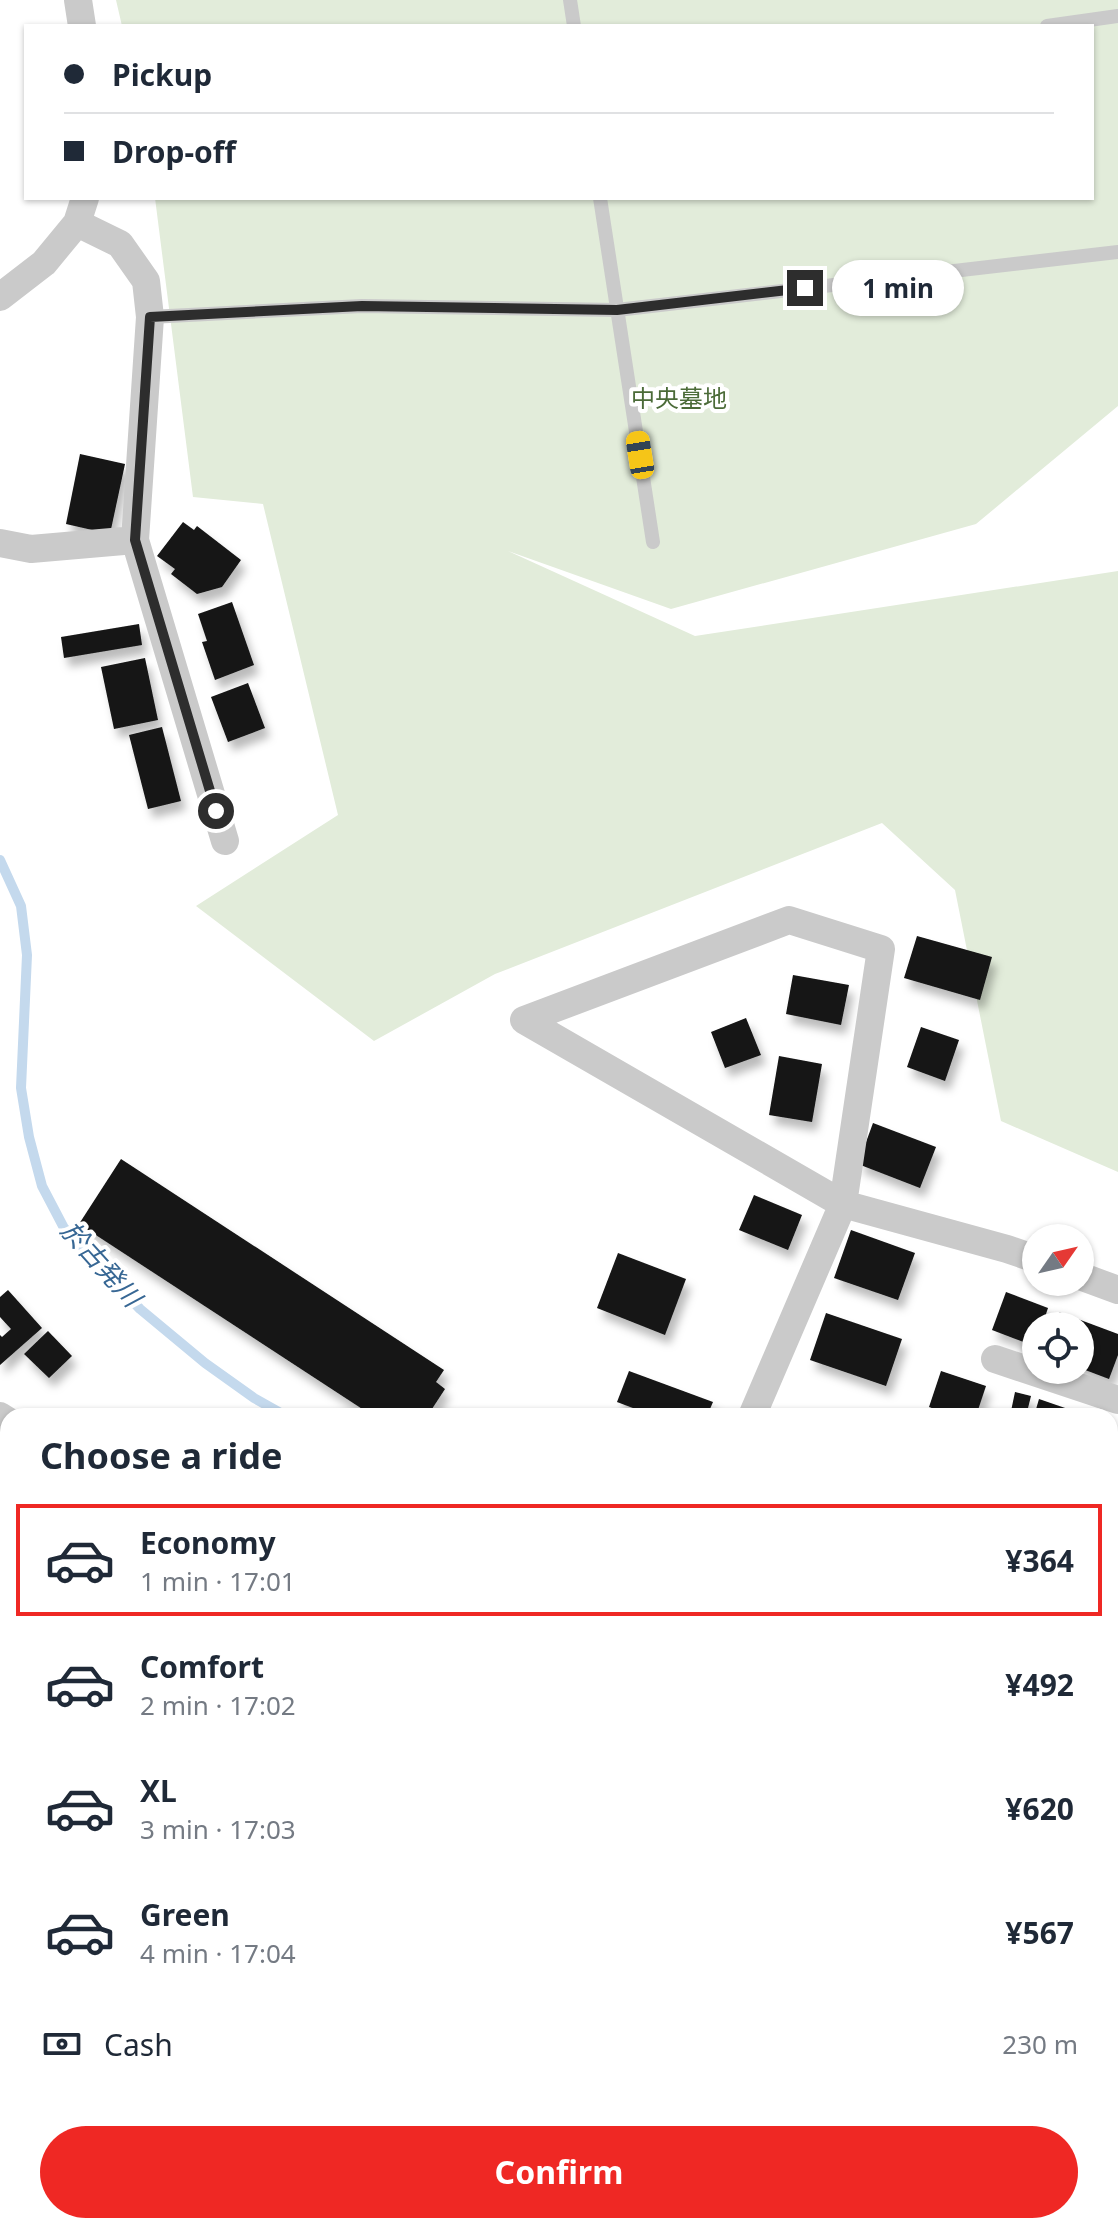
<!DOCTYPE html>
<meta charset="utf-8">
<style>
:root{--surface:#fff;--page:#f6f6f7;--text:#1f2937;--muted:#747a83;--line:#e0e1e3;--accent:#ef2824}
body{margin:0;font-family:"Noto Sans","Noto Sans JP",sans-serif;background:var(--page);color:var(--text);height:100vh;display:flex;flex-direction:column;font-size:30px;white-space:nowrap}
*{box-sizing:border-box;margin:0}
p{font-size:26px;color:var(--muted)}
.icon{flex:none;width:44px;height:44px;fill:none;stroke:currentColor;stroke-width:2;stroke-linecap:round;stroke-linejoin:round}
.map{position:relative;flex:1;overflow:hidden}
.drawer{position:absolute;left:0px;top:1408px;width:1118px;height:826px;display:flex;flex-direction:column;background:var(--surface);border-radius:24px 24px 0 0;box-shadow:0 2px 6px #0004}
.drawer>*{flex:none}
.banner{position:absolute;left:24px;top:24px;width:1070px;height:176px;border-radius:0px;box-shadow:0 2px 6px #0004;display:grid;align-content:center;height:176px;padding:0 40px;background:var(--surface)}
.needle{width:52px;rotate:56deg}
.controls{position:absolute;left:1022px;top:1224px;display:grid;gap:16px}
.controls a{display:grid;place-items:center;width:72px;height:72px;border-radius:50%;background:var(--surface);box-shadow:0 2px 6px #0004;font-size:40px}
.end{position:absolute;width:36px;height:36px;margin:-18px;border:10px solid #2d2d2d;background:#fff;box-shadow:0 0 0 4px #fff}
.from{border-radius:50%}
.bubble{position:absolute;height:56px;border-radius:28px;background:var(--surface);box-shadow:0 2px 6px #0004;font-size:26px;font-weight:700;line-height:56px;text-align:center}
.car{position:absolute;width:24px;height:48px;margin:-24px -12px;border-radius:10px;box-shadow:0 0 6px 2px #0007;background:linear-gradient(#f5c518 24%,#345 0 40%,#f5c518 0 76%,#345 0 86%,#f5c518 0)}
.banner b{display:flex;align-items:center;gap:28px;height:76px;font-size:30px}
.banner b+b{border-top:2px solid var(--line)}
.banner i{width:20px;height:20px;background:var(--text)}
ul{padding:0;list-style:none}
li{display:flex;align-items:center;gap:24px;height:112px;margin:0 16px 12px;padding:0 24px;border:4px solid transparent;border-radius:0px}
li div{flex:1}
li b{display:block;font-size:30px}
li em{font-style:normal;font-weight:700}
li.current{border-color:var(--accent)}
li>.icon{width:72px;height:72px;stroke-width:1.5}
h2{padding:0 40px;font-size:36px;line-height:96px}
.pay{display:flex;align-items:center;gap:20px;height:88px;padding:0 40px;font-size:30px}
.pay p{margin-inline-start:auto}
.cta{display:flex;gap:16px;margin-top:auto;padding:16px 40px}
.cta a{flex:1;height:92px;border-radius:48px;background:var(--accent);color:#fff;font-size:32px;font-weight:700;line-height:92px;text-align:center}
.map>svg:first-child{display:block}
.green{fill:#e2ecda}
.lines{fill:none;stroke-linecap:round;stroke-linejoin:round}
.stream{stroke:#c4d9ed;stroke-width:10}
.building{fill:#141414;filter:url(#shadow)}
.lane{stroke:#cacaca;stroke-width:14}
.street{stroke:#cacaca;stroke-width:28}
.secondary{stroke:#b7b7b7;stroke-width:38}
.route{stroke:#2d2d2d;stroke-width:10}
.labels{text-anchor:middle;stroke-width:8;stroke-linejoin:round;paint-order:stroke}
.park-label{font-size:24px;fill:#4b6b38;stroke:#fff}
.water-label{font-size:26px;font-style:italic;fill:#376794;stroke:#fff}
</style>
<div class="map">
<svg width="1118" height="2233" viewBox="0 0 1118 2233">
<defs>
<filter id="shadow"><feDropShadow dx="5" dy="9" stdDeviation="4" flood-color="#0004"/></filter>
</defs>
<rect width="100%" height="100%" fill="#fff"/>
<path class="green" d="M 116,0 L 1118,0 L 1118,406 L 976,524 L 671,609 L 508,551 L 695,636 L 1118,571 L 1118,1172 L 1001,1121 L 955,890 L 882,823 L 495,974 L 374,1041 L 196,906 L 338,815 L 263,504 L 193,497 L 155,198 L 1092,198 L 1092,26 L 122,26 Z"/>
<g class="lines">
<path class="stream" d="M 0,860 L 21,906 L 27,955 L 21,1088 L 29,1137 L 42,1186 L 64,1228 L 140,1309 L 205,1363 L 254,1398 L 286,1416
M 1110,1693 L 1118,1697"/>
</g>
<path class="building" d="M 80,454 L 125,464 L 110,534 L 66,524 Z
M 183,522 L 194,530 L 197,526 L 241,560 L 222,587 L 197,594 L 171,574 L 175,569 L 157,556 Z
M 232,602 L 254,665 L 215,680 L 202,642 L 207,641 L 198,614 Z
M 139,624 L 142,645 L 64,658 L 61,637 Z
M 145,658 L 158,720 L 114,729 L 101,667 Z
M 248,683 L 265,728 L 228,742 L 211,697 Z
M 162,727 L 181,801 L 148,809 L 129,735 Z
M 917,936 L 992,957 L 980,1000 L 904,978 Z
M 793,975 L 849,985 L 841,1025 L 786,1014 Z
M 746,1018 L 761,1055 L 725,1068 L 711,1032 Z
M 921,1027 L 959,1040 L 945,1081 L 907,1067 Z
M 779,1056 L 822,1064 L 812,1122 L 769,1115 Z
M 873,1123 L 936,1147 L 920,1188 L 858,1164 Z
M 121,1159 L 444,1370 L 436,1382 L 445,1389 L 428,1415 L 418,1409 L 413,1416 L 373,1416 L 79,1224 Z
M 754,1195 L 802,1215 L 788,1250 L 739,1230 Z
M 851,1230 L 915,1253 L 898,1300 L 834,1278 Z
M 618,1253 L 686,1279 L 665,1335 L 597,1308 Z
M 8,1290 L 42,1328 L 0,1365 L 0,1335 L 2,1337 L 11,1329 L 0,1317 L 0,1297 Z
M 1006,1292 L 1048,1308 L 1042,1326 L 1036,1326 L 1034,1346 L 992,1330 Z
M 1059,1312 L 1118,1334 L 1118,1355 L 1109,1379 L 1080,1368 L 1080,1326 L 1053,1326 Z
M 826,1313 L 902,1339 L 886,1386 L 810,1360 Z
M 48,1331 L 72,1356 L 49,1378 L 24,1354 Z
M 629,1371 L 713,1402 L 707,1416 L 654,1416 L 617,1402 Z
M 941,1371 L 986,1386 L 976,1416 L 954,1416 L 929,1407 Z
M 1015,1392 L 1031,1396 L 1026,1416 L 1010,1416 Z
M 1039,1399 L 1068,1409 L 1065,1416 L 1034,1416 Z
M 1110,1432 L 1118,1435 L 1118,1444 L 1110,1465 Z
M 1110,1528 L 1118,1532 L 1118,1580 L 1115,1584 L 1110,1581 Z
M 1110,1615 L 1118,1619 L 1118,1660 L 1110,1655 Z
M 1110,1966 L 1118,1970 L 1118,2031 L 1110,2027 Z
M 1110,2070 L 1118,2073 L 1118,2132 L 1110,2128 Z
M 1110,2204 L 1118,2209 L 1118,2233 L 1091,2233 L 1095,2226 L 1110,2226 Z
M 13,2226 L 66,2226 L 71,2230 L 69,2233 L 12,2233 L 9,2231 Z
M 309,2226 L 354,2226 L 349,2233 L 304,2233 Z
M 619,2226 L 655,2226 L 651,2233 L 614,2233 Z
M 930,2226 L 959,2226 L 972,2233 L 926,2233 Z"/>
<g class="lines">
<path class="lane" d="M 570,0 L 574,26
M 1047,26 L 1118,16
M 600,198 L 653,542
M 150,317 L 362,306 L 617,310 L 1118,252"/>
<path class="street" d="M 78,0 L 82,26
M 77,223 L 120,244 L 146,281 L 150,317 L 135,540 L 225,841
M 0,297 L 44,263 L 77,223 L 85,198
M 0,543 L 31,549 L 135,540
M 1080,1276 L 1118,1290
M 995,1359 L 1118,1400
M 0,1416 L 8,1421
M 752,1416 L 843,1204 L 881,949 L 789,920 L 524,1020 L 843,1204 L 1007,1249 L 1036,1259
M 1110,1937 L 1118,1941
M 1110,2143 L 1118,2148
M 277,2233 L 281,2226
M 881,2233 L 885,2226"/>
<path class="secondary" d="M 0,1596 L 8,1618
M 548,2226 L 558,2233"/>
</g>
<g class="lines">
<path class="route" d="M 216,811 L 135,540 L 150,317 L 362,306 L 617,310 L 805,288"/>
</g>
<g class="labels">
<g class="park-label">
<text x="679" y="407">中央墓地</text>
</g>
<g class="water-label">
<text transform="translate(101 1264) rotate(48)" y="9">於古発川</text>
</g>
</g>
</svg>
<div class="controls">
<a><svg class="needle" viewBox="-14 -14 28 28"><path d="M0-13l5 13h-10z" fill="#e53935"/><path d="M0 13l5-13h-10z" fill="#747a83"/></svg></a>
<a><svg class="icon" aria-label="locate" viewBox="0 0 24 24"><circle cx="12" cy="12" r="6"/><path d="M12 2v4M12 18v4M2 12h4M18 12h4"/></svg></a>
</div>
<i class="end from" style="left:216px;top:811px"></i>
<i class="end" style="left:805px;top:288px"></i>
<div class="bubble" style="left:832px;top:260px;width:132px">1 min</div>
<i class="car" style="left:640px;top:455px;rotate:351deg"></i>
<div class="banner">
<b><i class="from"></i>Pickup</b>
<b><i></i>Drop-off</b>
</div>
<section class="drawer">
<h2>Choose a ride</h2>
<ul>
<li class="current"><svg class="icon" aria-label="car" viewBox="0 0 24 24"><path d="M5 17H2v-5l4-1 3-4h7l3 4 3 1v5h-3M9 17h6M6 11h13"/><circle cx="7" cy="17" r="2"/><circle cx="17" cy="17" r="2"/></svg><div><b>Economy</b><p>1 min · 17:01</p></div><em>¥364</em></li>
<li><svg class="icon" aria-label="car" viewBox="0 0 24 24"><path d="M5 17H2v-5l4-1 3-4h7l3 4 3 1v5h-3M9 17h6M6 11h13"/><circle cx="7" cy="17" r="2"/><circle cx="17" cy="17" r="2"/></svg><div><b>Comfort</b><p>2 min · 17:02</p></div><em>¥492</em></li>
<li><svg class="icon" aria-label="car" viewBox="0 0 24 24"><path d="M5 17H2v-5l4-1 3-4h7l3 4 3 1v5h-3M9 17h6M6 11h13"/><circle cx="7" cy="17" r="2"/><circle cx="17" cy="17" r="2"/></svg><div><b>XL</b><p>3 min · 17:03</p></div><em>¥620</em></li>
<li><svg class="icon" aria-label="car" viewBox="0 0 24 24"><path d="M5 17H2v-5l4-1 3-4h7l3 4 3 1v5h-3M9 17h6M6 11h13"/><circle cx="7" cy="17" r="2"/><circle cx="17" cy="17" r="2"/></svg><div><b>Green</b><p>4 min · 17:04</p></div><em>¥567</em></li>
</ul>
<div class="pay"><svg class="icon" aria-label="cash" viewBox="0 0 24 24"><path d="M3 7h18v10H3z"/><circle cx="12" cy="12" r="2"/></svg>Cash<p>230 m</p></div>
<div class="cta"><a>Confirm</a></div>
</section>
</div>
